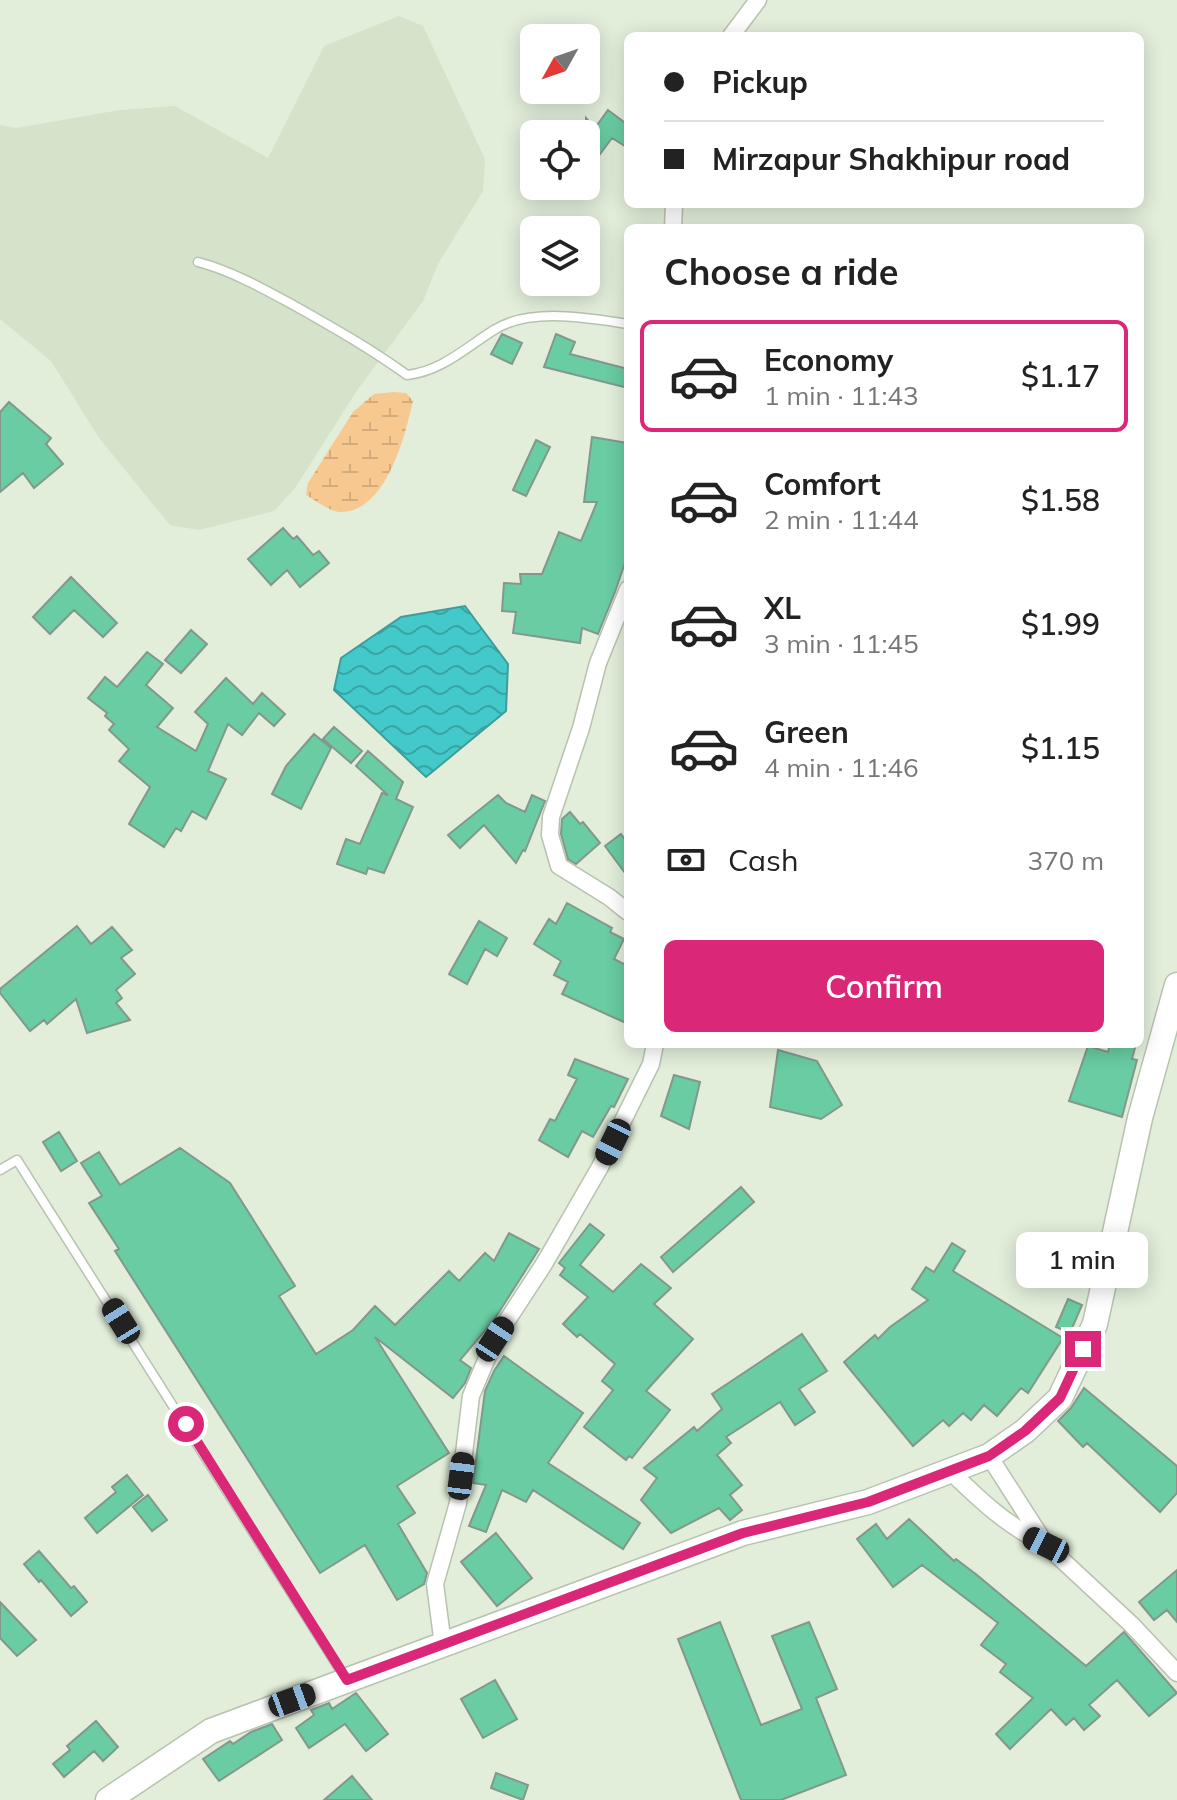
<!DOCTYPE html>
<meta charset="utf-8">
<style>
:root{--surface:#fff;--page:#f6f6f6;--text:#222;--muted:#767676;--line:#e0e0e0;--accent:#db2777}
body{margin:0;font-family:Mulish,sans-serif;background:var(--page);color:var(--text);height:100vh;display:flex;flex-direction:column;font-size:30px;white-space:nowrap}
*{box-sizing:border-box;margin:0}
p{font-size:26px;color:var(--muted)}
.icon{flex:none;width:44px;height:44px;fill:none;stroke:currentColor;stroke-width:2;stroke-linecap:round;stroke-linejoin:round}
.map{position:relative;flex:1;overflow:hidden}
.sheet{position:absolute;left:624px;top:224px;width:520px;height:824px;display:flex;flex-direction:column;background:var(--surface);border-radius:12px;box-shadow:0 4px 20px #0003}
.sheet>*{flex:none}
.top-card{position:absolute;left:624px;top:32px;width:520px;height:176px;border-radius:12px;box-shadow:0 4px 20px #0003;display:grid;align-content:center;height:176px;padding:0 40px;background:var(--surface)}
.needle{width:52px;rotate:230deg}
.tools{position:absolute;left:520px;top:24px;display:grid;gap:16px}
.tools a{display:grid;place-items:center;width:80px;height:80px;border-radius:12px;background:var(--surface);box-shadow:0 4px 20px #0003;font-size:40px}
.end{position:absolute;width:36px;height:36px;margin:-18px;border:10px solid #db2777;background:#fff;box-shadow:0 0 0 4px #fff}
.from{border-radius:50%}
.bubble{position:absolute;height:56px;border-radius:12px;background:var(--surface);box-shadow:0 4px 20px #0003;font-size:26px;font-weight:600;line-height:56px;text-align:center}
.car{position:absolute;width:24px;height:48px;margin:-24px -12px;border-radius:10px;box-shadow:0 0 6px 2px #0007;background:linear-gradient(#222 24%,#8ab4d8 0 40%,#222 0 76%,#8ab4d8 0 86%,#222 0)}
.top-card b{display:flex;align-items:center;gap:28px;height:76px;font-size:30px}
.top-card b+b{border-top:2px solid var(--line)}
.top-card i{width:20px;height:20px;background:var(--text)}
ul{padding:0;list-style:none}
li{display:flex;align-items:center;gap:24px;height:112px;margin:0 16px 12px;padding:0 24px;border:4px solid transparent;border-radius:12px}
li div{flex:1}
li b{display:block;font-size:30px}
li em{font-style:normal;font-weight:600}
li.active{border-color:var(--accent)}
li>.icon{width:72px;height:72px;stroke-width:1.5}
h2{padding:0 40px;font-size:36px;line-height:96px}
.pay{display:flex;align-items:center;gap:20px;height:88px;padding:0 40px;font-size:30px}
.pay p{margin-inline-start:auto}
.cta{display:flex;gap:16px;margin-top:auto;padding:16px 40px}
.cta a{flex:1;height:92px;border-radius:12px;background:var(--accent);color:#fff;font-size:32px;font-weight:600;line-height:92px;text-align:center}
.map>svg:first-child{display:block}
.built{fill:#d4e3ca}
.wetland{fill:url(#wetland-marsh)}
.water{fill:url(#water-waves);stroke:#3e9d9b;stroke-width:2}
.building{fill:#69cca2;stroke:#82988d;stroke-width:2}
.lines{fill:none;stroke-linecap:round;stroke-linejoin:round}
.lane-casing{stroke:#b7c2af;stroke-width:11}
.street-casing{stroke:#b7c2af;stroke-width:19}
.secondary-casing{stroke:#b7c2af;stroke-width:27}
.lane{stroke:#fff;stroke-width:8}
.street{stroke:#fff;stroke-width:16}
.secondary{stroke:#fff;stroke-width:24}
.route{stroke:#db2777;stroke-width:10}
</style>
<div class="map">
<svg width="1177" height="1800" viewBox="0 0 1177 1800">
<defs>
<pattern id="wetland-marsh" width="20" height="14" patternUnits="userSpaceOnUse" patternTransform="scale(2)"><rect width="20" height="14" fill="#f7c88f"/><path d="M1 5h8M5 5V1M11 12h8M15 12V8" fill="none" stroke="#d4ac7c"/></pattern>
<pattern id="water-waves" width="16" height="10" patternUnits="userSpaceOnUse" patternTransform="scale(2)"><rect width="16" height="10" fill="#43c9c9"/><path d="M0 5q4-4 8 0t8 0" fill="none" stroke="#39a4a4"/></pattern>
</defs>
<rect width="100%" height="100%" fill="#e2eeda"/>
<path class="built" d="M 399,16 L 423,26 L 485,159 L 483,191 L 438,264 L 423,301 L 356,392 L 295,488 L 274,511 L 199,530 L 170,525 L 99,438 L 51,361 L 0,319 L 0,125 L 16,128 L 120,110 L 175,106 L 268,158 L 324,46 Z"/>
<path class="wetland" d="M 394,392 L 406,393 L 413,401 C 405,436 386,514 339,512 C 329,511 315,500 306,495 L 308,483 L 353,412 L 374,394 Z"/>
<path class="water" d="M 465,606 L 508,664 L 506,711 L 426,777 L 334,690 L 341,658 L 401,617 Z"/>
<path class="building" d="M 608,110 L 628,125 L 628,148 L 612,138 L 586,173 L 586,118 L 595,128 Z
M 502,334 L 522,343 L 512,364 L 491,354 Z
M 556,334 L 575,342 L 570,354 L 628,369 L 628,388 L 544,367 Z
M 9,402 L 51,438 L 46,444 L 63,464 L 34,488 L 23,473 L 0,492 L 0,412 Z
M 592,437 L 628,443 L 628,554 L 615,592 L 598,634 L 582,628 L 580,643 L 513,633 L 516,612 L 502,611 L 504,583 L 521,584 L 520,574 L 542,574 L 559,532 L 581,541 L 597,502 L 584,502 Z
M 536,440 L 550,447 L 526,496 L 513,490 Z
M 283,528 L 293,539 L 297,536 L 313,555 L 319,551 L 329,563 L 300,587 L 287,570 L 271,585 L 248,559 Z
M 71,577 L 117,623 L 103,637 L 74,610 L 50,634 L 33,617 Z
M 191,630 L 207,644 L 181,673 L 165,660 Z
M 147,652 L 163,664 L 146,685 L 173,708 L 157,727 L 196,751 L 208,724 L 195,712 L 226,678 L 253,704 L 262,693 L 285,714 L 274,726 L 259,713 L 242,735 L 228,724 L 208,771 L 226,779 L 206,819 L 192,811 L 181,831 L 176,828 L 164,847 L 129,824 L 150,787 L 119,761 L 129,749 L 109,730 L 114,724 L 105,716 L 107,713 L 88,698 L 105,677 L 117,687 Z
M 334,727 L 362,751 L 351,763 L 323,739 Z
M 314,734 L 331,748 L 301,809 L 272,794 L 286,766 Z
M 368,751 L 403,782 L 396,799 L 413,807 L 384,873 L 368,868 L 366,874 L 337,864 L 346,839 L 360,844 L 382,793 L 388,795 L 356,766 Z
M 498,795 L 506,803 L 525,812 L 532,795 L 545,801 L 525,851 L 523,850 L 516,863 L 484,825 L 460,848 L 448,835 Z
M 570,812 L 580,824 L 583,822 L 600,843 L 576,864 L 568,859 L 561,834 L 562,819 Z
M 621,834 L 628,844 L 628,877 L 605,846 Z
M 567,903 L 612,928 L 610,932 L 624,939 L 614,959 L 628,966 L 628,1024 L 562,994 L 568,982 L 554,975 L 561,961 L 534,944 L 549,919 L 556,924 Z
M 479,921 L 507,938 L 497,956 L 485,949 L 467,984 L 449,974 Z
M 77,926 L 91,944 L 112,927 L 132,950 L 121,958 L 135,974 L 116,990 L 122,998 L 116,1003 L 130,1020 L 87,1033 L 76,999 L 47,1024 L 44,1020 L 30,1031 L 0,993 L 0,989 Z
M 1110,1044 L 1136,1044 L 1132,1059 L 1137,1060 L 1122,1117 L 1069,1101 L 1088,1046 L 1108,1052 Z
M 778,1050 L 817,1061 L 842,1105 L 821,1119 L 770,1107 Z
M 575,1059 L 628,1079 L 614,1107 L 611,1106 L 593,1137 L 582,1131 L 568,1157 L 539,1140 L 550,1119 L 555,1121 L 577,1079 L 568,1075 Z
M 674,1075 L 700,1082 L 689,1129 L 661,1116 Z
M 59,1132 L 77,1161 L 61,1171 L 43,1142 Z
M 180,1148 L 230,1183 L 295,1286 L 279,1296 L 316,1354 L 353,1330 L 375,1306 L 395,1325 L 449,1271 L 459,1281 L 485,1253 L 494,1261 L 509,1233 L 539,1249 L 494,1320 L 460,1360 L 471,1368 L 465,1383 L 453,1398 L 375,1337 L 449,1453 L 397,1486 L 415,1513 L 398,1524 L 427,1573 L 424,1584 L 397,1600 L 365,1545 L 320,1573 L 115,1251 L 119,1249 L 89,1203 L 102,1196 L 81,1163 L 99,1152 L 120,1185 Z
M 741,1187 L 754,1202 L 673,1272 L 661,1257 Z
M 590,1224 L 604,1235 L 580,1265 L 613,1292 L 641,1264 L 671,1288 L 654,1304 L 693,1339 L 646,1391 L 670,1410 L 632,1458 L 629,1456 L 626,1460 L 584,1427 L 613,1390 L 602,1381 L 615,1364 L 580,1334 L 577,1337 L 563,1324 L 588,1297 L 560,1275 L 565,1268 L 559,1263 Z
M 952,1243 L 965,1251 L 953,1271 L 1063,1338 L 1028,1393 L 1021,1388 L 997,1416 L 984,1405 L 971,1420 L 963,1413 L 949,1426 L 943,1420 L 913,1446 L 844,1362 L 875,1335 L 878,1339 L 890,1327 L 928,1300 L 912,1289 L 926,1267 L 934,1272 Z
M 1068,1299 L 1082,1305 L 1070,1333 L 1056,1327 Z
M 802,1334 L 827,1371 L 799,1389 L 815,1412 L 795,1425 L 780,1402 L 726,1437 L 731,1443 L 717,1455 L 742,1485 L 730,1495 L 742,1510 L 730,1520 L 719,1508 L 671,1533 L 641,1500 L 657,1478 L 644,1468 L 694,1427 L 697,1431 L 722,1409 L 712,1394 Z
M 504,1356 L 583,1413 L 548,1463 L 640,1523 L 623,1549 L 533,1490 L 526,1502 L 502,1490 L 486,1532 L 469,1526 L 486,1485 L 473,1483 L 485,1391 L 494,1371 Z
M 1084,1388 L 1177,1466 L 1177,1493 L 1160,1512 L 1087,1443 L 1083,1447 L 1058,1421 L 1071,1408 Z
M 127,1475 L 143,1495 L 97,1533 L 85,1518 L 116,1492 L 112,1487 Z
M 148,1495 L 167,1520 L 152,1531 L 133,1507 Z
M 909,1519 L 954,1561 L 956,1559 L 977,1575 L 1086,1666 L 1124,1632 L 1177,1693 L 1149,1716 L 1117,1680 L 1089,1705 L 1100,1716 L 1084,1730 L 1074,1718 L 1066,1725 L 1051,1709 L 1010,1749 L 996,1734 L 1033,1698 L 1000,1672 L 1006,1664 L 981,1645 L 998,1623 L 922,1565 L 893,1587 L 857,1539 L 876,1524 L 887,1539 Z
M 496,1533 L 532,1578 L 497,1606 L 461,1562 Z
M 39,1551 L 71,1588 L 74,1586 L 87,1602 L 71,1616 L 41,1580 L 39,1582 L 24,1564 Z
M 1177,1570 L 1177,1622 L 1167,1610 L 1154,1620 L 1139,1602 Z
M 0,1602 L 36,1640 L 17,1656 L 0,1638 Z
M 720,1622 L 761,1725 L 802,1709 L 772,1636 L 809,1622 L 837,1689 L 816,1698 L 846,1775 L 781,1800 L 741,1800 L 678,1639 Z
M 495,1680 L 517,1719 L 483,1738 L 461,1699 Z
M 356,1693 L 388,1734 L 366,1751 L 345,1724 L 309,1748 L 296,1728 L 314,1715 L 311,1710 L 329,1703 L 332,1709 Z
M 96,1721 L 118,1747 L 103,1761 L 94,1751 L 64,1777 L 53,1764 L 70,1750 L 67,1746 Z
M 272,1724 L 282,1740 L 219,1781 L 203,1759 L 230,1741 L 233,1744 L 251,1732 Z
M 496,1773 L 528,1785 L 523,1800 L 491,1788 Z
M 352,1776 L 372,1800 L 324,1800 Z"/>
<g class="lines">
<defs>
<path id="lane" d="M 198,262 C 232,271 264,289 295,306 C 334,328 371,349 407,375 C 442,371 465,348 494,330 C 530,307 588,318 628,324
M 0,1170 L 17,1160 L 344,1676"/>
<path id="street" d="M 731,36 L 758,0
M 673,228 L 674,204
M 628,589 L 598,663 L 581,728 L 551,817 L 550,835 L 559,866 L 609,897 L 628,912
M 989,1456 L 1046,1545 L 1132,1625 L 1177,1673
M 950,1471 C 981,1501 1006,1525 1045,1544
M 443,1645 L 435,1584 L 458,1503 L 471,1396 L 495,1339 L 544,1264 L 600,1167 L 651,1064 L 655,1044"/>
<path id="secondary" d="M 108,1800 L 211,1731 L 743,1533 L 868,1502 L 989,1456 L 1025,1431 L 1060,1398 L 1095,1324 L 1140,1118 L 1177,985"/>
</defs>
<use href="#lane" class="lane-casing"/>
<use href="#street" class="street-casing"/>
<use href="#secondary" class="secondary-casing"/>
<use href="#lane" class="lane"/>
<use href="#street" class="street"/>
<use href="#secondary" class="secondary"/>
</g>
<g class="lines">
<path class="route" d="M 186,1424 L 347,1680 L 743,1533 L 868,1502 L 989,1456 L 1025,1431 L 1060,1398 L 1083,1349"/>
</g>
</svg>
<div class="tools">
<a><svg class="needle" viewBox="-14 -14 28 28"><path d="M0-13l5 13h-10z" fill="#e53935"/><path d="M0 13l5-13h-10z" fill="#767676"/></svg></a>
<a><svg class="icon" aria-label="locate" viewBox="0 0 24 24"><circle cx="12" cy="12" r="6"/><path d="M12 2v4M12 18v4M2 12h4M18 12h4"/></svg></a>
<a><svg class="icon" aria-label="layers" viewBox="0 0 24 24"><path d="M12 4l9 5-9 5-9-5zM3 14l9 5 9-5"/></svg></a>
</div>
<i class="end from" style="left:186px;top:1424px"></i>
<i class="end" style="left:1083px;top:1349px"></i>
<div class="bubble" style="left:1016px;top:1232px;width:132px">1 min</div>
<i class="car" style="left:613px;top:1142px;rotate:206deg"></i>
<i class="car" style="left:121px;top:1321px;rotate:328deg"></i>
<i class="car" style="left:495px;top:1339px;rotate:33deg"></i>
<i class="car" style="left:461px;top:1476px;rotate:7deg"></i>
<i class="car" style="left:1046px;top:1545px;rotate:296deg"></i>
<i class="car" style="left:292px;top:1700px;rotate:70deg"></i>
<div class="top-card">
<b><i class="from"></i>Pickup</b>
<b><i></i>Mirzapur Shakhipur road</b>
</div>
<section class="sheet">
<h2>Choose a ride</h2>
<ul>
<li class="active"><svg class="icon" aria-label="car" viewBox="0 0 24 24"><path d="M5 17H2v-5l4-1 3-4h7l3 4 3 1v5h-3M9 17h6M6 11h13"/><circle cx="7" cy="17" r="2"/><circle cx="17" cy="17" r="2"/></svg><div><b>Economy</b><p>1 min · 11:43</p></div><em>$1.17</em></li>
<li><svg class="icon" aria-label="car" viewBox="0 0 24 24"><path d="M5 17H2v-5l4-1 3-4h7l3 4 3 1v5h-3M9 17h6M6 11h13"/><circle cx="7" cy="17" r="2"/><circle cx="17" cy="17" r="2"/></svg><div><b>Comfort</b><p>2 min · 11:44</p></div><em>$1.58</em></li>
<li><svg class="icon" aria-label="car" viewBox="0 0 24 24"><path d="M5 17H2v-5l4-1 3-4h7l3 4 3 1v5h-3M9 17h6M6 11h13"/><circle cx="7" cy="17" r="2"/><circle cx="17" cy="17" r="2"/></svg><div><b>XL</b><p>3 min · 11:45</p></div><em>$1.99</em></li>
<li><svg class="icon" aria-label="car" viewBox="0 0 24 24"><path d="M5 17H2v-5l4-1 3-4h7l3 4 3 1v5h-3M9 17h6M6 11h13"/><circle cx="7" cy="17" r="2"/><circle cx="17" cy="17" r="2"/></svg><div><b>Green</b><p>4 min · 11:46</p></div><em>$1.15</em></li>
</ul>
<div class="pay"><svg class="icon" aria-label="cash" viewBox="0 0 24 24"><path d="M3 7h18v10H3z"/><circle cx="12" cy="12" r="2"/></svg>Cash<p>370 m</p></div>
<div class="cta"><a>Confirm</a></div>
</section>
</div>
